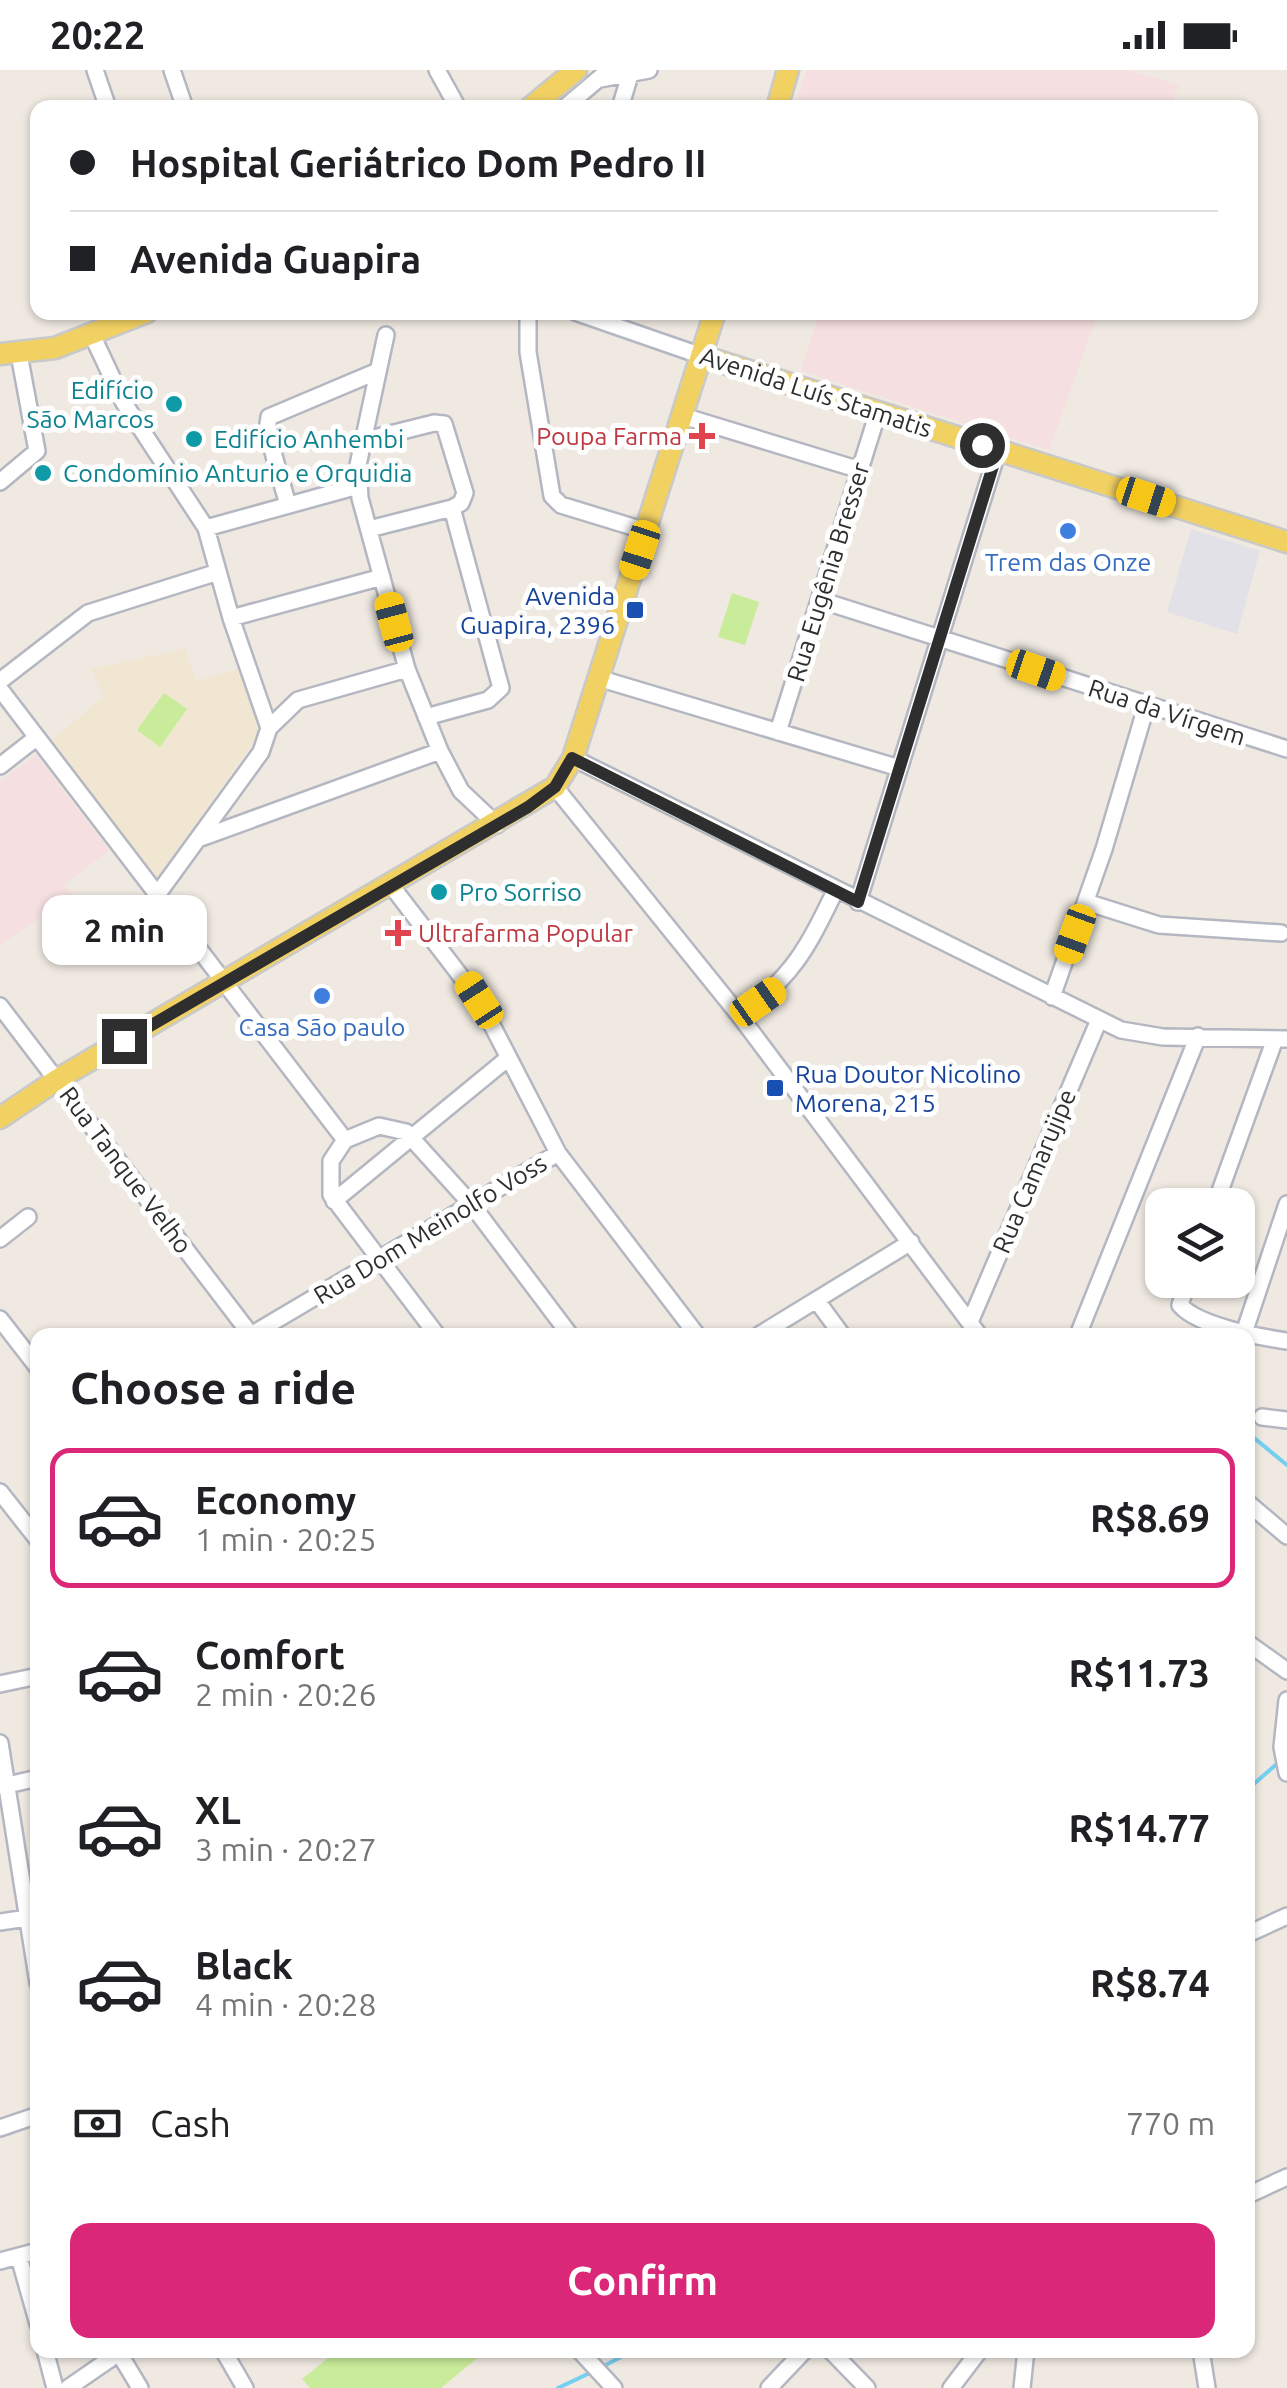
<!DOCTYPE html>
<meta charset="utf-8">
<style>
:root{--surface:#fff;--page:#f6f6f6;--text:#202124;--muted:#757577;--line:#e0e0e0;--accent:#db2777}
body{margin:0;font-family:Ubuntu,sans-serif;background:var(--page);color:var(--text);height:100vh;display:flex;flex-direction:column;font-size:38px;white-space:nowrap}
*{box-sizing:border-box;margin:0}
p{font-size:32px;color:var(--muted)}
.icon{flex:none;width:55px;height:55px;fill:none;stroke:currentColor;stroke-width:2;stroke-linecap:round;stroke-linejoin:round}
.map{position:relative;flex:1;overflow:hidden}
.drawer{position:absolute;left:30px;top:1258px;width:1225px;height:1030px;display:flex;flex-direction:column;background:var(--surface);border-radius:20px;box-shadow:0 2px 8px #0004}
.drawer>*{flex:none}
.hud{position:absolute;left:30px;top:30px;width:1228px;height:220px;border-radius:20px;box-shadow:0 2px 8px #0004;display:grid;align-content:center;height:220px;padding:0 40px;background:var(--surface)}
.controls{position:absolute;left:1145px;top:1118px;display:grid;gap:20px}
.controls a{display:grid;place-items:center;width:110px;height:110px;border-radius:20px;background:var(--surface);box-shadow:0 2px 8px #0004;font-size:50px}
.end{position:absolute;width:45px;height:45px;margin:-22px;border:12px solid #2e2e2e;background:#fff;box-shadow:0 0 0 5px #fff}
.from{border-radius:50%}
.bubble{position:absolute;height:70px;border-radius:20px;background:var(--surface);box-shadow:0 2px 8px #0004;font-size:32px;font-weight:700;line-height:70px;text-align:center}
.car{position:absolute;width:30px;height:60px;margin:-30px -15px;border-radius:12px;box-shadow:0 0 8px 2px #0007;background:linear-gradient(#f5c518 24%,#345 0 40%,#f5c518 0 76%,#345 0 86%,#f5c518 0)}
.hud b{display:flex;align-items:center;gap:35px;height:95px;font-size:38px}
.hud b+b{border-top:2px solid var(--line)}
.hud i{width:25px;height:25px;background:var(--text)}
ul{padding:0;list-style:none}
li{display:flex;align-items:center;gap:30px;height:140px;margin:0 20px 15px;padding:0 20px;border:5px solid transparent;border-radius:20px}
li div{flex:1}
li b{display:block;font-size:38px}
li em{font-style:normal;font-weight:700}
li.on{border-color:var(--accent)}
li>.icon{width:90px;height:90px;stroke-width:1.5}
h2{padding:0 40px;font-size:45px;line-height:120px}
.pay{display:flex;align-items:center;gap:25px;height:110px;padding:0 40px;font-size:38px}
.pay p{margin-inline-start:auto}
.primary-button{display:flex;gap:20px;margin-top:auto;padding:20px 40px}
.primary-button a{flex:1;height:115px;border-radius:20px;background:var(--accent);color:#fff;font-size:40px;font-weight:700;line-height:115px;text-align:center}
.status{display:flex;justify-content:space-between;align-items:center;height:70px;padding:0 50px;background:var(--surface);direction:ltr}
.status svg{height:28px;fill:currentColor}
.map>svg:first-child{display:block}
.industrial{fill:#e3e1e8}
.education{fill:#f0e6d1}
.medical{fill:#f5dfe0}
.pitch{fill:#c9ec9a}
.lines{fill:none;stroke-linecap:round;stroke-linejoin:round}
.stream{stroke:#75cff0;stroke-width:4}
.minor-casing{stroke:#b4b7c1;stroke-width:20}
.major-casing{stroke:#c9c9c9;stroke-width:25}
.minor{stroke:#fff;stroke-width:15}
.major{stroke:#f2d163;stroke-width:20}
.route{stroke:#2e2e2e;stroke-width:12}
.culture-dot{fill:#0f9aa8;stroke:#fff;stroke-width:4}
.health-dot{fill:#e0444e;stroke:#fff;stroke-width:4}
.shop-dot{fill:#3f7fe0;stroke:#fff;stroke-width:4}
.transit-dot{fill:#1a4fb4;stroke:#fff;stroke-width:4}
.labels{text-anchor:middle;stroke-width:10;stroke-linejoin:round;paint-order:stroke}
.culture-label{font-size:25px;fill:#0d838f;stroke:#fff;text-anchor:start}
.street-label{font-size:25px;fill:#2e2e2e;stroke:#fff}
.health-label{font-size:25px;fill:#be3a42;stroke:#fff;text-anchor:end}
.shop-label{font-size:25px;fill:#366cbe;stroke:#fff}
.transit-label{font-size:25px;fill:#164399;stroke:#fff;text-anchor:end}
</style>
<div class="status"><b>20:22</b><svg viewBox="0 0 49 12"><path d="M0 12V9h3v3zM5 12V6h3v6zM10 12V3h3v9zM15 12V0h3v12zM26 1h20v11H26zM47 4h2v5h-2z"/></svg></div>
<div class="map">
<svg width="1287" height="2318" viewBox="0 0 1287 2318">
<rect width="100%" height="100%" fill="#efe9e1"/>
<path class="industrial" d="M 1191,459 L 1260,481 L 1237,564 L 1167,542 Z"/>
<path class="education" d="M 185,579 L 196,611 L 241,598 L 261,661 L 156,809 L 50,672 L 104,626 L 91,599 Z"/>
<path class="medical" d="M 807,0 L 1128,0 L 1179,15 L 1171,37 L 794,37 Z
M 819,243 L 819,242 L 1098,243 L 1049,380 L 801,301 Z
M 36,685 L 109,780 L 64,815 L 72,826 L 0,875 L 0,712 Z"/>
<path class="pitch" d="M 732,523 L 759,532 L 745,575 L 718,567 Z
M 164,623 L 187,639 L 160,677 L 137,660 Z
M 338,2280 L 487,2280 L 441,2318 L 310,2318 L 302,2309 Z"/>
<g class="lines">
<path class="stream" d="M 1248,1363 L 1287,1395
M 1248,1719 L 1278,1693
M 602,2297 L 634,2280
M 558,2318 L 594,2301"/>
<defs>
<path id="minor" d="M 95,0 L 108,38
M 172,0 L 185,38
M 437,0 L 458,38
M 600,9 L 649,0
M 564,38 L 609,0
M 620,38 L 630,5
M 528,242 L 528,282 L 552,426 L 561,435 L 646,461
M 575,242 L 702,286
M 92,265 L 124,333 L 206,458 L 231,548 L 269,658 L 261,682 L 157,825
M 386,265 L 358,395 L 360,428 L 407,599 L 440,681 L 461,721 L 497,755
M 683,346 L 860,400
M 362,371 L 434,353 L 444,354 L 465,423 L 461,433 L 452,438 L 369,459
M 0,412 L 37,381 L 19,284
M 288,435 L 267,361 L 269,347 L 378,301
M 206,458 L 358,416
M 820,530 L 1287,679
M 231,548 L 382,507
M 598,608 L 896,697
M 0,611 L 88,543 L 218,502
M 0,619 L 345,1070
M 426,647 L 488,630 L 501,618 L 452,438
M 269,658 L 298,630 L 407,599
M 778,662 L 878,342
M 573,688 L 1121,960 L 1163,967 L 1287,969
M 0,696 L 36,668
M 555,717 L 739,945 L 979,1265
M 198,769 L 440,681
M 390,814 L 479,930 L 558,1083 L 697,1265
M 858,832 L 998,380
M 1086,832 L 1159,855 L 1281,863
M 1052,927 L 1104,779 L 1146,637
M 0,936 L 251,1265
M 739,945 C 792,908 807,879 835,821
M 334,1131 L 507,989
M 1215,1135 L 1275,969
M 0,1169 L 28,1147
M 1188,1210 L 1180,1235 C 1198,1256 1260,1267 1287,1271
M 817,1231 L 842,1265
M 0,1249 L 38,1298
M 970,1252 L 1099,950
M 1244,1263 L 1287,1134
M 251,1265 L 558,1083
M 437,1265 L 331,1125 L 331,1091 L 345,1070 L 379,1056 L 406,1062 L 472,1135 L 570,1265
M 759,1265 L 911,1172
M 1078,1265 L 1198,966
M 1262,1347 L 1287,1350
M 0,1422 L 38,1470
M 1248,1433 L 1287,1466
M 1248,1573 L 1287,1601
M 0,1614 L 38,1606
M 1287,1630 L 1282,1677 L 1287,1703
M 0,1673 L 38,1913
M 3,1716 L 38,1708
M 0,1852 L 27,1848
M 1248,1864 L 1287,1846
M 0,2058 L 38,2045
M 1248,2125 L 1287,2107
M 19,2187 L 38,2254
M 0,2191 L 38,2181
M 45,2280 L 55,2318
M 223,2280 L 245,2318
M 579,2280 L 614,2318
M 830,2280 L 867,2318
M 1201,2280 L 1207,2318
M 119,2283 L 140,2318
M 68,2318 L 123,2280
M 769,2318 L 805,2280
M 951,2318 L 980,2280
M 1022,2318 L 1026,2280"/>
<path id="major" d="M 530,38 L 576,0
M 777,38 L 788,0
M 0,284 L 55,278 L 147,242
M 702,286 L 1287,472
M 0,1048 L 58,1009 L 555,717 L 573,688 L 715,242"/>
</defs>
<use href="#minor" class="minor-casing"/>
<use href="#major" class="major-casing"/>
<use href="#minor" class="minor"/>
<use href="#major" class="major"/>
</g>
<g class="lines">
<path class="route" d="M 124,971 L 528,737 L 555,717 L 572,688 L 858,832 L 998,380 L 982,375"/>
</g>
<g class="culture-dot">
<circle cx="174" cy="334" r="10"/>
<circle cx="194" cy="369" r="10"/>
<circle cx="43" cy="403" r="10"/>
<circle cx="439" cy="822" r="10"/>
</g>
<g class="health-dot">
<path d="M697 351h10v10h10v10h-10v10h-10v-10h-10v-10h10z"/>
<path d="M393 848h10v10h10v10h-10v10h-10v-10h-10v-10h10z"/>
</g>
<g class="shop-dot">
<circle cx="1068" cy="461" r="10"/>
<circle cx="322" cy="926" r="10"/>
</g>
<g class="transit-dot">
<rect x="625" y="530" width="20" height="20" rx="5"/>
<rect x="765" y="1008" width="20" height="20" rx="5"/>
</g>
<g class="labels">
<g class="culture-label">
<text x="154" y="329" text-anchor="end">Edifício<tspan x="154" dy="29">São Marcos</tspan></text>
<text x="214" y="378">Edifício Anhembi</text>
<text x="63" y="412">Condomínio Anturio e Orquidia</text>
<text x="459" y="831">Pro Sorriso</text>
</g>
<g class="street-label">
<text transform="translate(816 322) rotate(18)" y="9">Avenida Luís Stamatis</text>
<text transform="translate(828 502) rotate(-73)" y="9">Rua Eugênia Bresser</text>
<text transform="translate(1167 642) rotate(18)" y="9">Rua da Virgem</text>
<text transform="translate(126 1100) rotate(53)" y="9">Rua Tanque Velho</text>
<text transform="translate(1034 1101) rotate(-67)" y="9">Rua Camarujipe</text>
<text transform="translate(430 1159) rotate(-31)" y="9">Rua Dom Meinolfo Voss</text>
</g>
<g class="health-label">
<text x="682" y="375">Poupa Farma</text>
<text x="418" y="872" text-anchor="start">Ultrafarma Popular</text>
</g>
<g class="shop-label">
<text x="1068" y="501">Trem das Onze</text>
<text x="322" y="966">Casa São paulo</text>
</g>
<g class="transit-label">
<text x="615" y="535">Avenida<tspan x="615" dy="29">Guapira, 2396</tspan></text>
<text x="795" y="1013" text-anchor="start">Rua Doutor Nicolino<tspan x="795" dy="29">Morena, 215</tspan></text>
</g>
</g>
</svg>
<div class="controls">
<a><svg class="icon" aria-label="layers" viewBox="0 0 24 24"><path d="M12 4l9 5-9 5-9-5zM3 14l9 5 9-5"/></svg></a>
</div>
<i class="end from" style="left:982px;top:375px"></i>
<i class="end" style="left:124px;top:971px"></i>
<div class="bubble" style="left:42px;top:825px;width:165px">2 min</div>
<i class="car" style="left:1146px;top:427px;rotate:108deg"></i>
<i class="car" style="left:640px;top:480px;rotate:198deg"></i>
<i class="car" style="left:394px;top:552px;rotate:345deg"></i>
<i class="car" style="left:1036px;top:600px;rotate:109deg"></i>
<i class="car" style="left:1075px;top:864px;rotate:200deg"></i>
<i class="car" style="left:479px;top:930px;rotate:327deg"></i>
<i class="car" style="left:758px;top:932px;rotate:55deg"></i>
<div class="hud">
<b><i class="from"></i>Hospital Geriátrico Dom Pedro II</b>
<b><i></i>Avenida Guapira</b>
</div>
<section class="drawer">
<h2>Choose a ride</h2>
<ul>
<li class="on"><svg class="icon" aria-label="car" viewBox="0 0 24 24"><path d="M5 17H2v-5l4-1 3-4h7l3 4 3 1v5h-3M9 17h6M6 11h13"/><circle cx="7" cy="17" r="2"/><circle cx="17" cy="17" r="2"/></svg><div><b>Economy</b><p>1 min · 20:25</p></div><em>R$8.69</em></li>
<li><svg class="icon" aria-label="car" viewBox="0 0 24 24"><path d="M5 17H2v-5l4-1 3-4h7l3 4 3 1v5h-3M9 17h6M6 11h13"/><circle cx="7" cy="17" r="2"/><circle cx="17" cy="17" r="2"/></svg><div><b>Comfort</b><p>2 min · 20:26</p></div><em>R$11.73</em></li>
<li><svg class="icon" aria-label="car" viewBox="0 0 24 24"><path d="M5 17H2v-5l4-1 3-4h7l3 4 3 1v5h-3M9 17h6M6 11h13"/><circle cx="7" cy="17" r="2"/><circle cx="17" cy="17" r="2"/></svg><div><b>XL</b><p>3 min · 20:27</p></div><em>R$14.77</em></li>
<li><svg class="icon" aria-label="car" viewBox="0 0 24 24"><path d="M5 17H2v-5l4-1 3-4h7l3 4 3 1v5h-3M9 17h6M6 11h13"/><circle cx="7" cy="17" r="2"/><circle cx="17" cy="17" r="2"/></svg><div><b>Black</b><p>4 min · 20:28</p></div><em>R$8.74</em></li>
</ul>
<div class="pay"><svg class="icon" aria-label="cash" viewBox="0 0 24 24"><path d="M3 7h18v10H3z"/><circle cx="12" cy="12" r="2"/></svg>Cash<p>770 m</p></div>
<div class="primary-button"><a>Confirm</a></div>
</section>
</div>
